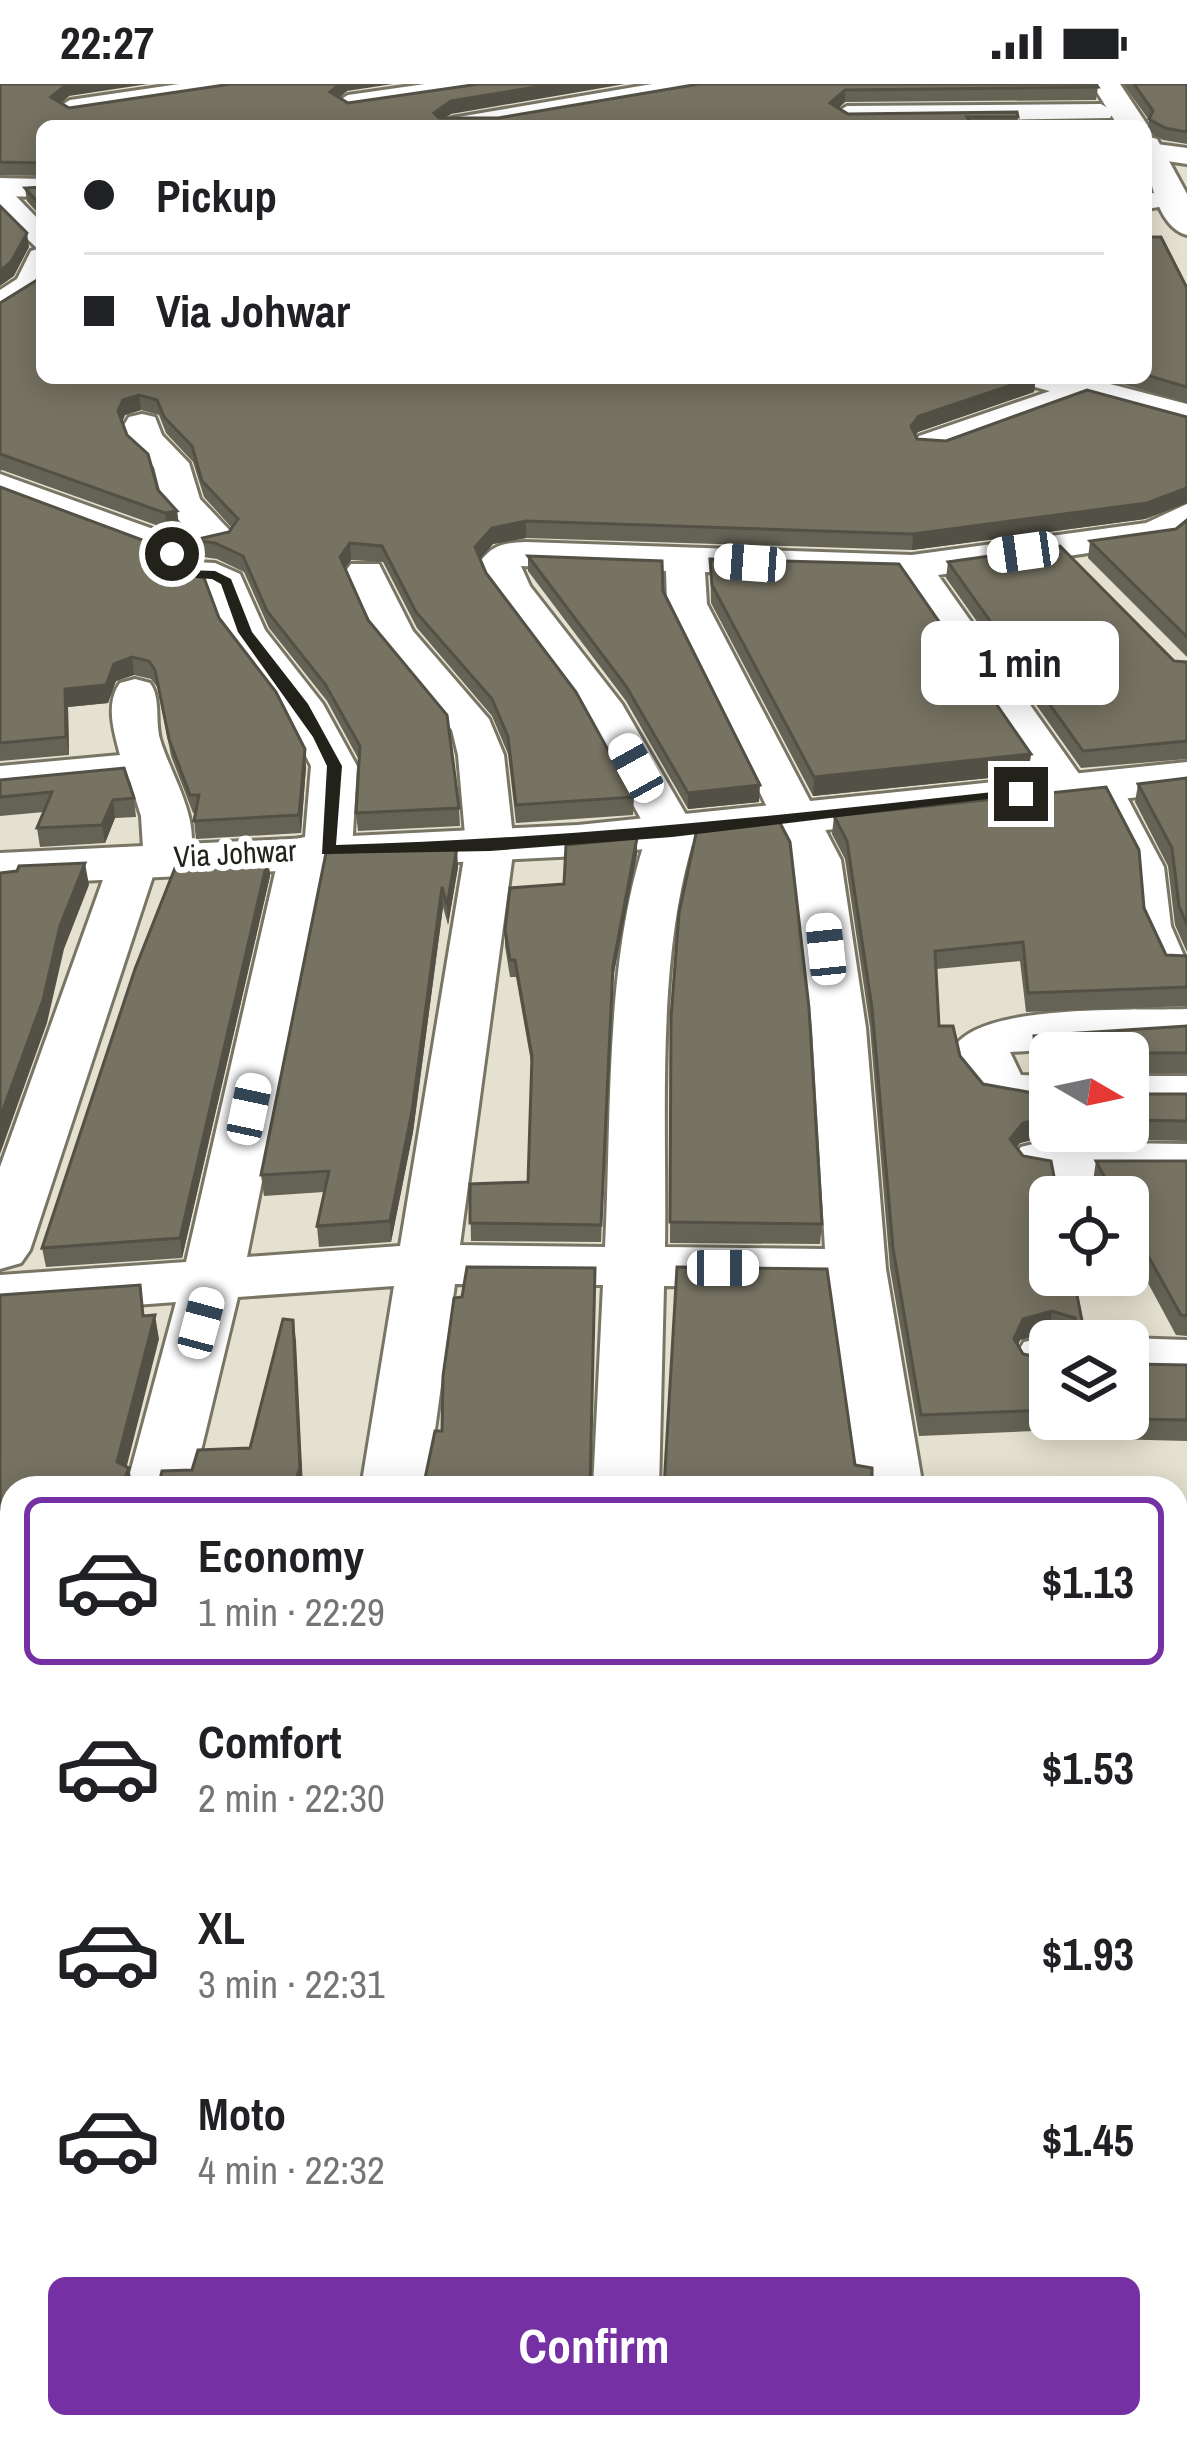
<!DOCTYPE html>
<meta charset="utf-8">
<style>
:root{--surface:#fff;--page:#f6f6f6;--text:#202124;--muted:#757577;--line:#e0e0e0;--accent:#7530a4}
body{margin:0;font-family:"Archivo Narrow",sans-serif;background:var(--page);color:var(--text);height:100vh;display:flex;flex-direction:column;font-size:45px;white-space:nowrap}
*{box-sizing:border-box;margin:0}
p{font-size:39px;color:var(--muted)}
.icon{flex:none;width:66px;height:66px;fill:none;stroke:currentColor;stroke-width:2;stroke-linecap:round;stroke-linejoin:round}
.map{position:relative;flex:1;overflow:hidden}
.panel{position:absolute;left:0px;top:1392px;width:1188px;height:963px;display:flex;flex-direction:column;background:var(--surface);border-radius:36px 36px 0 0;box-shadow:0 6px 30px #0003}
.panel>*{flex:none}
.top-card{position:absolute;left:36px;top:36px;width:1116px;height:264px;border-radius:18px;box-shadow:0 6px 30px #0003;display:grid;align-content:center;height:264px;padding:0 48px;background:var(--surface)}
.needle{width:78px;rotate:99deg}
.controls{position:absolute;left:1029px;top:948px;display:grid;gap:24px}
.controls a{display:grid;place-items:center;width:120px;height:120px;border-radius:18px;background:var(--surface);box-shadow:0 6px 30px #0003;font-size:60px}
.end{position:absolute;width:54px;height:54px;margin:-27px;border:15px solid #22211a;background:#fff;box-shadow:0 0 0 6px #fff}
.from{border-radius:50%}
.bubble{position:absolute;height:84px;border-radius:18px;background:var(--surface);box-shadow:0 6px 30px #0003;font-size:39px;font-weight:800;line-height:84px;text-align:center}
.car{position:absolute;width:36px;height:72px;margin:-36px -18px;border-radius:15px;box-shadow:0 0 9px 3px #0007;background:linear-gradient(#fff 24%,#345 0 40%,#fff 0 76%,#345 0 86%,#fff 0)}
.top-card b{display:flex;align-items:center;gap:42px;height:114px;font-size:45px}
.top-card b+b{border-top:3px solid var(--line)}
.top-card i{width:30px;height:30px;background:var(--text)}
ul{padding:21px 0 0;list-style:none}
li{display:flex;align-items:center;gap:36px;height:168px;margin:0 24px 18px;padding:0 24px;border:6px solid transparent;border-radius:18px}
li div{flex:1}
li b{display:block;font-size:45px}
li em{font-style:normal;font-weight:800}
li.on{border-color:var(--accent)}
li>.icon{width:108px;height:108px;stroke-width:1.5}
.primary-button{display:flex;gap:24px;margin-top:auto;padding:24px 48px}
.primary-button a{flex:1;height:138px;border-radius:18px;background:var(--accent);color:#fff;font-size:48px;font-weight:800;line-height:138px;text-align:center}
.status{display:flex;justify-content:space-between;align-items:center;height:84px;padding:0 60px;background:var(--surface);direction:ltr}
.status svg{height:33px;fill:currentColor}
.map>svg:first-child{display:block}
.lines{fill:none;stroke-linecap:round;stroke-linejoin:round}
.service-casing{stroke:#787565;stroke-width:6}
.minor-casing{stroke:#787565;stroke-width:6}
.tertiary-casing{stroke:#787565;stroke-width:6}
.secondary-casing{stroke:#787565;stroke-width:6}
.trunk-casing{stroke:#787565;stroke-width:6}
.service{fill:#fff;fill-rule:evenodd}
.minor{fill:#fff;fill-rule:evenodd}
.tertiary{fill:#fff;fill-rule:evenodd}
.secondary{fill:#fff;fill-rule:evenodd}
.trunk{fill:#fff;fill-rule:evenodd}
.wall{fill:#656355}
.shaded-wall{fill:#535045}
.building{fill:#767363;stroke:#535045;stroke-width:3}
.route{fill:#22211a}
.labels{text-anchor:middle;stroke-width:12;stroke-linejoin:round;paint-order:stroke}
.far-street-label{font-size:30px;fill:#22211a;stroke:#fff}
</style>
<div class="status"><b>22:27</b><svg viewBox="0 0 49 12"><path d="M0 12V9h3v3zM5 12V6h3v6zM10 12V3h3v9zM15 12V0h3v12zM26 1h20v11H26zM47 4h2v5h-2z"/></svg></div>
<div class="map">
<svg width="1187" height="2354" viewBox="0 0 1187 2354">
<rect width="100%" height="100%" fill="#e5e1d0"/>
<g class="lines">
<defs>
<path id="service" d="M 1109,693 L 1120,700 L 1164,783 L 1171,842 L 1187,879 L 1185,888 L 1167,888 L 1145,842 L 1140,783 L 1098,700 Z"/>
<path id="minor" d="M 179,0 L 244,0 L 231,8 L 70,32 L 57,24 L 70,16 Z
M 425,0 L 491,0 L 478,8 L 348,27 L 335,19 L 348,11 Z
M 652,0 L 710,0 L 697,8 L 498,42 L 439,42 L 452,34 Z
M 1101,20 L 1114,28 L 1110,34 L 847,38 L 834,30 L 847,22 Z
M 1149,59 L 1187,64 L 1187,80 L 1146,74 Z
M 0,103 L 10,106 L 42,139 L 42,205 L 0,231 L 0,206 L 17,195 L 31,167 L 38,165 L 0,129 Z
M 1146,107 L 1159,111 L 1163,117 L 1159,123 L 1146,125 Z
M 1085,295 L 1097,298 L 1102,305 L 1097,312 L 945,368 L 919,368 L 914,360 L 919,352 Z
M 142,330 L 155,333 L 162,351 L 189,379 L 200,415 L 235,452 L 230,460 L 188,469 L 195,478 L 215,479 L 240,490 L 265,546 L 323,620 L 357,682 L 352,766 L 345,776 L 325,780 L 247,1173 L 400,1162 L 466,762 L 458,671 L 452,646 L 373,551 L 345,488 L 351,480 L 379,480 L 413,547 L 489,635 L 504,671 L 514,762 L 460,1161 L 605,1163 C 612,1030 604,873 648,748 L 580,623 L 491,504 L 480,478 C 493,460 505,459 526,458 L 912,471 L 1146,439 L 1187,420 L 1187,447 L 1171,457 L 938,491 L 1089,704 L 1082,714 L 1066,718 L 1050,714 L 900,494 L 705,488 L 707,520 L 841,776 L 866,944 L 886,1185 L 923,1404 L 857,1404 L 829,1204 L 664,1202 L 659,1404 L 593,1404 L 603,1201 L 455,1200 L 427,1404 L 361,1404 L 394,1202 L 238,1213 L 192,1404 L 126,1404 L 176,1218 L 0,1231 L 0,1191 L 186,1178 L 280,767 L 287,757 L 305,753 L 311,682 L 281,623 L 224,548 L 208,504 L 169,498 L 150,470 L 0,414 L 0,390 L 167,450 L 188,446 L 163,419 L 154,383 L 132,363 L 124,341 L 129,333 ZM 521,482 L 666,487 L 667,520 L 793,776 L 812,944 L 825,1165 L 665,1163 C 667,1031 655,874 696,748 L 622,620 L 530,502 Z
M 135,595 L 150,599 C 161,614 155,636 160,655 C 171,693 209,747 183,784 L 155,786 L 30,1166 L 21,1179 L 0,1185 L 0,1083 L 110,776 L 117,766 L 143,764 L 141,732 L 130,697 L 0,710 L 0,682 L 120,671 C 114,648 105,620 120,599 Z
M 1187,925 L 1187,957 L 1010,968 L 1021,991 L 1050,992 L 1050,1026 L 1022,1025 L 982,1015 L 961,989 L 955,962 C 985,919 1134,927 1187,925 Z
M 1128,992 L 1187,992 L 1187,1026 L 1128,1026 Z
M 1041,1058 L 1187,1060 L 1187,1094 L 1041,1092 L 1021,1087 L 1012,1075 L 1021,1063 Z
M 1050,1252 L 1068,1257 L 1050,1257 L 1050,1294 L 1024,1288 L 1015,1273 L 1024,1258 Z
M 1128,1254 L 1187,1256 L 1187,1298 L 1128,1296 L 1128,1257 L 1117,1257 Z
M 1176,2081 L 1187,2081 L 1187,2163 L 1176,2163 Z
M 544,2343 L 645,2343 L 641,2354 L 540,2354 Z"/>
<path id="tertiary" d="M 1187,678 L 1187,708 L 578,772 L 0,801 L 0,769 L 578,741 Z"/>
<path id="secondary" d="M 1092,0 L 1120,0 L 1148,42 L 1146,44 L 1118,42 Z
M 1146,52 L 1157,55 L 1187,110 L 1187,151 C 1154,142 1146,81 1146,52 Z"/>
<path id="trunk" d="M 0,94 L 42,95 L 42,113 L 0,112 Z
M 1025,294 L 1087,294 L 1187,320 L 1187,344 L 1031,302 Z"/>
</defs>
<use href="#service" class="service-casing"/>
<use href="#minor" class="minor-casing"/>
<use href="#tertiary" class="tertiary-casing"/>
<use href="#secondary" class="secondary-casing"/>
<use href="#trunk" class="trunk-casing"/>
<use href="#service" class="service"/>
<use href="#minor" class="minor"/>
<use href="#tertiary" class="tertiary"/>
<use href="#secondary" class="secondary"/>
<use href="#trunk" class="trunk"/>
</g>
<path class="wall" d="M 0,0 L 69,12 L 61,19 L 69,24 L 347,7 L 339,14 L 348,19 L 451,30 L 445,34 L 498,34 L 699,0 L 1098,3 L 1096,16 L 845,18 L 838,24 L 848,30 L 1018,33 L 1017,42 L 42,42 L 42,92 L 0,91 Z
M 1123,0 L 1187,0 L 1187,60 L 1163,56 L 1148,48 L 1149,36 Z
M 42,103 L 42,134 L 27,117 L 25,104 Z
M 1146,153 L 1187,204 L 1187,319 L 1103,294 L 1146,294 Z
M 0,219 L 42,294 L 1036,294 L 1034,308 L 918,348 L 915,351 L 917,355 L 946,357 L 1187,333 L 1187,419 L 1145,435 L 912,466 L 526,454 L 493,460 L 480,475 L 486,489 L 634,713 L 633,731 L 516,739 L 508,670 L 492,632 L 417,544 L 383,478 L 351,476 L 345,484 L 459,724 L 460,742 L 358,747 L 356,729 L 359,676 L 327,617 L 269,544 L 244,488 L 217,475 L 196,472 L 194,456 L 229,448 L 232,444 L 204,413 L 193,378 L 166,349 L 159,331 L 141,326 L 125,331 L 122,338 L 127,351 L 158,406 L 177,427 L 179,443 L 167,445 L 2,386 L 0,387 Z
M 0,403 L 166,486 L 219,534 L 306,683 L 301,749 L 196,755 L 194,737 L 196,729 L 193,729 L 171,672 L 158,604 L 151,595 L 134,591 L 116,597 L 108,619 L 68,623 L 69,671 L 0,677 Z
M 1187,436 L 1187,573 L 1088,474 L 1090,457 L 1176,445 Z
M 528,472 L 663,507 L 759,718 L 688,725 L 626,617 L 528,487 Z
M 710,475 L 1031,670 L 1028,690 L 813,712 L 711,519 Z
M 948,478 L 1174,577 L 1187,578 L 1187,675 L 1081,684 L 946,494 Z
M 1187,694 L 1187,868 L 1175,841 L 1168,782 L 1135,718 L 1138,700 Z
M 0,696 L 134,714 L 136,733 L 115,734 L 105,759 L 40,763 L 37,744 L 44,728 L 0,732 Z
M 834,732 L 1144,824 L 1166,871 L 1187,872 L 1187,922 L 1026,928 L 1020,877 L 936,885 L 939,942 L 960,972 L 983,1000 L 1040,1054 L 1020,1059 L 1016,1063 L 1073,1191 L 1086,1257 L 1055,1257 L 1056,1250 L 1049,1248 L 1020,1256 L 1018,1261 L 1023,1270 L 1050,1276 L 1050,1335 L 1128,1335 L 1132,1280 L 1187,1281 L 1187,1357 L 1110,1355 L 1103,1344 L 919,1352 L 890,1184 L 870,943 L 845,775 L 832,750 Z
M 637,754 L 637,770 L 612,899 L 601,1158 L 471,1157 L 470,1100 L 528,1098 L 532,984 L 516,893 L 510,893 L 505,862 L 505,846 L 564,800 Z
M 268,774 L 270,792 L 182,1174 L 46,1183 L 42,1164 Z
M 458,783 L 448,841 L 443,823 L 413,1048 L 391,1158 L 319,1163 L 317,1142 L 324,1108 L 264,1112 L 261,1091 Z
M 671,933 L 822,1140 L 820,1160 L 670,1159 Z
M 1187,942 L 1187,989 L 1128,989 L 1128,1010 L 1187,1010 L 1187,1057 L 1069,1054 L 1065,1047 L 1128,1047 L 1128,969 L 1050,969 L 1050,989 L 1033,987 L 1031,971 L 1034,952 Z
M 1096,1077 L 1187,1077 L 1187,1252 L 1176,1251 L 1128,1162 L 1128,1113 L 1101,1113 L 1093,1097 Z
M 1176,1516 L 1187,1517 L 1187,1682 L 1176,1681 Z
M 12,2343 L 85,2343 L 79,2352 L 69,2348 L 67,2354 L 0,2354 Z
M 684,2343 L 1176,2343 L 1187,2354 L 692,2354 Z"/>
<path class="shaded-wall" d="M 67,0 L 148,0 L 69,12 L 53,26 L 51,13 Z
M 340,0 L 393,0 L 347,7 L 331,20 L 330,8 Z
M 554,0 L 625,0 L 451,30 L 435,41 L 434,29 L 451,17 Z
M 845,6 L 845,18 L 830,32 L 830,19 Z
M 27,149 L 29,163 L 14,192 L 0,202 L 0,187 Z
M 1032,294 L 1036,294 L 1034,308 L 918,348 L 910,358 L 911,342 L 919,332 Z
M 139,311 L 141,326 L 125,331 L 120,343 L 118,327 L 123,316 Z
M 1187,404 L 1187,419 L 1145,435 L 912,466 L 913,450 Z
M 177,427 L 179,443 L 167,445 L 165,429 Z
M 526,437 L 526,454 L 493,460 L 476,480 L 475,463 L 492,444 Z
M 350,459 L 351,476 L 341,490 L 340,473 Z
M 132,573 L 134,591 L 116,597 L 108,619 L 68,623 L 69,671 L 66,653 L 65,605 L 114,580 Z
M 305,665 L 306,683 L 301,749 L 299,731 Z
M 1031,670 L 1028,690 L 813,712 L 814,693 Z
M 760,701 L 759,718 L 688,725 L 688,709 Z
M 113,716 L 115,734 L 105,759 L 102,741 Z
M 637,754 L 637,770 L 612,899 L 601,1158 L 613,882 Z
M 457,763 L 458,783 L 448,841 L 447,821 Z
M 268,774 L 270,792 L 182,1174 L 180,1154 Z
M 85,779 L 89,801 L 64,865 L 47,939 L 0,1070 L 0,1034 L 60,842 Z
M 442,803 L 443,823 L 413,1048 L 391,1158 L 390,1137 Z
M 1043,1034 L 1040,1054 L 1020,1059 L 1007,1075 L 1010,1055 L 1023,1039 Z
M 1052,1227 L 1049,1248 L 1020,1256 L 1011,1275 L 1014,1255 L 1023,1235 Z
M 155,1231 L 159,1255 L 123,1397 L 129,1384 L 133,1404 L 120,1404 L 117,1378 Z
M 293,1236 L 296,1257 L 303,1404 L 293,1404 Z
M 12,1638 L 12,1680 L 3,1663 Z
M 12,1895 L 12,1950 L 4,1971 L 0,1956 L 0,1940 Z
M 56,2343 L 68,2343 L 69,2348 L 67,2354 L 57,2354 Z
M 455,2343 L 462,2343 L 460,2354 L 453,2354 Z"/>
<path class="building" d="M 0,0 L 67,0 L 51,13 L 69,24 L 231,0 L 340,0 L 330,8 L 348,19 L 479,0 L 554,0 L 451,17 L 434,29 L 439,34 L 498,34 L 699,0 L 1096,0 L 1098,3 L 845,6 L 830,19 L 848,30 L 1017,28 L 1018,33 L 967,33 L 972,42 L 42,42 L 42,79 L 0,78 Z
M 1134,0 L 1187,0 L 1187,48 L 1165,44 L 1149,35 L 1153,27 Z
M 42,103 L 42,123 L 25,104 Z
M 0,122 L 27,149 L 11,178 L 0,187 Z
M 1146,153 L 1161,153 L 1187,204 L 1187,303 L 1146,291 Z
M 42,193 L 42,294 L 1032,294 L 919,332 L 911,342 L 917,355 L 946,357 L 1087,306 L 1187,333 L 1187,404 L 1147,419 L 913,450 L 526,437 L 492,444 L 475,463 L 486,489 L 576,608 L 634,713 L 516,721 L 508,653 L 492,615 L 416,528 L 382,462 L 350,459 L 340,473 L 368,536 L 447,631 L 459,724 L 356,729 L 360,662 L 325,600 L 267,527 L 243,472 L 215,459 L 194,456 L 229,448 L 238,435 L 202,397 L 192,362 L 164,333 L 157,316 L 139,311 L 123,316 L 118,327 L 127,351 L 148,370 L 158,406 L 177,427 L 165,429 L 0,370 L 0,219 Z
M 0,403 L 145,457 L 166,486 L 203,491 L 219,534 L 276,608 L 305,665 L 299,731 L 194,737 L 199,711 L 190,711 L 169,655 L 155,586 L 149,577 L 132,573 L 114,580 L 106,601 L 65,605 L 66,653 L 0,659 Z
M 1187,436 L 1187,553 L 1090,457 L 1176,445 Z
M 1060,462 L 1174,577 L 1187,578 L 1187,657 L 1083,667 L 948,478 Z
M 528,472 L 662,477 L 663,507 L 760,701 L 688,709 L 626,602 Z
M 710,475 L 899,480 L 1031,670 L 814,693 L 712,501 Z
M 124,684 L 134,714 L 113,716 L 102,741 L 37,744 L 52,708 L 0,713 L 0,696 Z
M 1187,694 L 1187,841 L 1179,822 L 1172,764 L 1138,700 Z
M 1106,703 L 1139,766 L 1144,824 L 1166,871 L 1187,872 L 1187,903 L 1028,909 L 1023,858 L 935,867 L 939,942 L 953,942 L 960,972 L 983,1000 L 1039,1010 L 1043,1034 L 1023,1039 L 1010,1055 L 1023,1072 L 1051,1077 L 1058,1113 L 1050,1113 L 1050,1191 L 1073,1191 L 1086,1257 L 1057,1257 L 1058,1241 L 1074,1240 L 1075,1234 L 1052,1227 L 1023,1235 L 1014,1255 L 1023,1270 L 1050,1276 L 1050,1326 L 921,1331 L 893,1164 L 872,924 L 847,757 L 834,732 Z
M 779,737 L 790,758 L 809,924 L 822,1140 L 670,1138 L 671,933 L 679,829 L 697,745 Z
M 637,754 L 613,882 L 601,1141 L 470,1139 L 470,1100 L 528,1098 L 532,972 L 515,876 L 510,876 L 505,846 L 510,804 L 564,800 L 566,761 Z
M 457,763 L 447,821 L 442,803 L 412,1027 L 390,1137 L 317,1142 L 329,1087 L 261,1091 L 326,769 Z
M 268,774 L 180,1154 L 42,1164 L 135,885 L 177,779 Z
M 85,779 L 60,842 L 43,916 L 0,1034 L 0,789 L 17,787 L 19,782 Z
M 1187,942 L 1187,969 L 1128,969 L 1128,1010 L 1187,1010 L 1187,1037 L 1128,1036 L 1128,969 L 1035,968 L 1034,952 Z
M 1096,1077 L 1187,1077 L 1187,1232 L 1181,1231 L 1128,1136 L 1128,1113 L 1115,1113 Z
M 467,1183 L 595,1184 L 590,1404 L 423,1404 L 435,1347 L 442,1347 L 443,1292 L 454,1214 L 462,1213 Z
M 677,1183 L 827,1185 L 855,1381 L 872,1384 L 872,1404 L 664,1404 Z
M 140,1201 L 143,1232 L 155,1231 L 117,1378 L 129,1384 L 120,1404 L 12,1404 L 12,1638 L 3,1663 L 12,1663 L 12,1895 L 8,1918 L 0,1940 L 0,1211 Z
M 283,1235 L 293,1236 L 300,1384 L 293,1404 L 158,1404 L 162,1387 L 192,1386 L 198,1366 L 250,1364 Z
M 1128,1271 L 1132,1280 L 1187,1281 L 1187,1336 L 1128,1335 Z
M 1176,1516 L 1187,1517 L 1187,1650 L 1176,1649 Z
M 12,2046 L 12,2343 L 56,2343 L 55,2346 L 35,2343 L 52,2354 L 0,2354 L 0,2067 Z
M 1187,2249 L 1187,2354 L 692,2354 L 704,2346 L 702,2343 L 1176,2343 L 1176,2252 Z
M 235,2343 L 455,2343 L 453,2354 L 231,2354 Z
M 603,2344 L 611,2354 L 595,2354 Z"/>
<path class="route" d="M 168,467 L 177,467 L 187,486 L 215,487 L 231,495 L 252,548 L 308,620 L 342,682 L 336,761 C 566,755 793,730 1021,705 L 1028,710 L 672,753 L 490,767 L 322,770 L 327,682 L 313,653 L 238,548 L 221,500 L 212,495 L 178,493 Z"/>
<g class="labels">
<g class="far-street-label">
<text transform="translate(235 770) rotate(-3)" y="10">Via Johwar</text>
</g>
</g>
</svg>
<div class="controls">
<a><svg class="needle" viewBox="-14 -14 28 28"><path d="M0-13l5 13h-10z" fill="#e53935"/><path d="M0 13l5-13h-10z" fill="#757577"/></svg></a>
<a><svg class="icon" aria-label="locate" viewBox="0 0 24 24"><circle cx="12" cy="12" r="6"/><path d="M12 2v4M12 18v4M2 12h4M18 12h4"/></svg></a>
<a><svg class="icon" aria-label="layers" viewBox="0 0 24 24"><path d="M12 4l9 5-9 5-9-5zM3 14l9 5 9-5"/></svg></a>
</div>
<i class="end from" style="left:172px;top:470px"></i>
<i class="end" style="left:1021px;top:710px"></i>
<div class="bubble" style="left:921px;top:537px;width:198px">1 min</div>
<i class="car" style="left:1023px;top:468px;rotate:262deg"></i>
<i class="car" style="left:750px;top:479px;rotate:274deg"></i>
<i class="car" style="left:636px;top:684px;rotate:331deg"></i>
<i class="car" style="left:826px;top:865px;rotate:354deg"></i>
<i class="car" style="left:249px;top:1025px;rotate:12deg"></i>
<i class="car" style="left:723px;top:1184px;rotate:90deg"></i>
<i class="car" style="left:201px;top:1239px;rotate:15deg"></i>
<div class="top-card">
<b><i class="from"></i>Pickup</b>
<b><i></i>Via Johwar</b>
</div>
<section class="panel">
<ul>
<li class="on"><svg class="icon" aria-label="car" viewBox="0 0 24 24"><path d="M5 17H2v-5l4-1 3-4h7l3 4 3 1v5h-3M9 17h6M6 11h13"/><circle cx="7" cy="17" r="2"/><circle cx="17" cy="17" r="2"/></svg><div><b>Economy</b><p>1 min · 22:29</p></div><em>$1.13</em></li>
<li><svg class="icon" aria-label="car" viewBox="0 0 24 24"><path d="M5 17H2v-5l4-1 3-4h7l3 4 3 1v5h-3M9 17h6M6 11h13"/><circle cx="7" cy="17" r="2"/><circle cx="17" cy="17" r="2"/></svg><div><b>Comfort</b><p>2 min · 22:30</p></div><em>$1.53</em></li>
<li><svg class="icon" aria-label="car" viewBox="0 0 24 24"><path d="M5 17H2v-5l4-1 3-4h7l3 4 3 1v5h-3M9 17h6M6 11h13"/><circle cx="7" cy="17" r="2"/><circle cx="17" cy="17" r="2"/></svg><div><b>XL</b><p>3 min · 22:31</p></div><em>$1.93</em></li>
<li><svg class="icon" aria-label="car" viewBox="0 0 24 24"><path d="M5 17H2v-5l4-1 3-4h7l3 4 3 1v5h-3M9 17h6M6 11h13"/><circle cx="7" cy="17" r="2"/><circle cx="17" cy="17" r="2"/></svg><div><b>Moto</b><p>4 min · 22:32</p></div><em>$1.45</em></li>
</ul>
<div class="primary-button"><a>Confirm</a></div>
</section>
</div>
